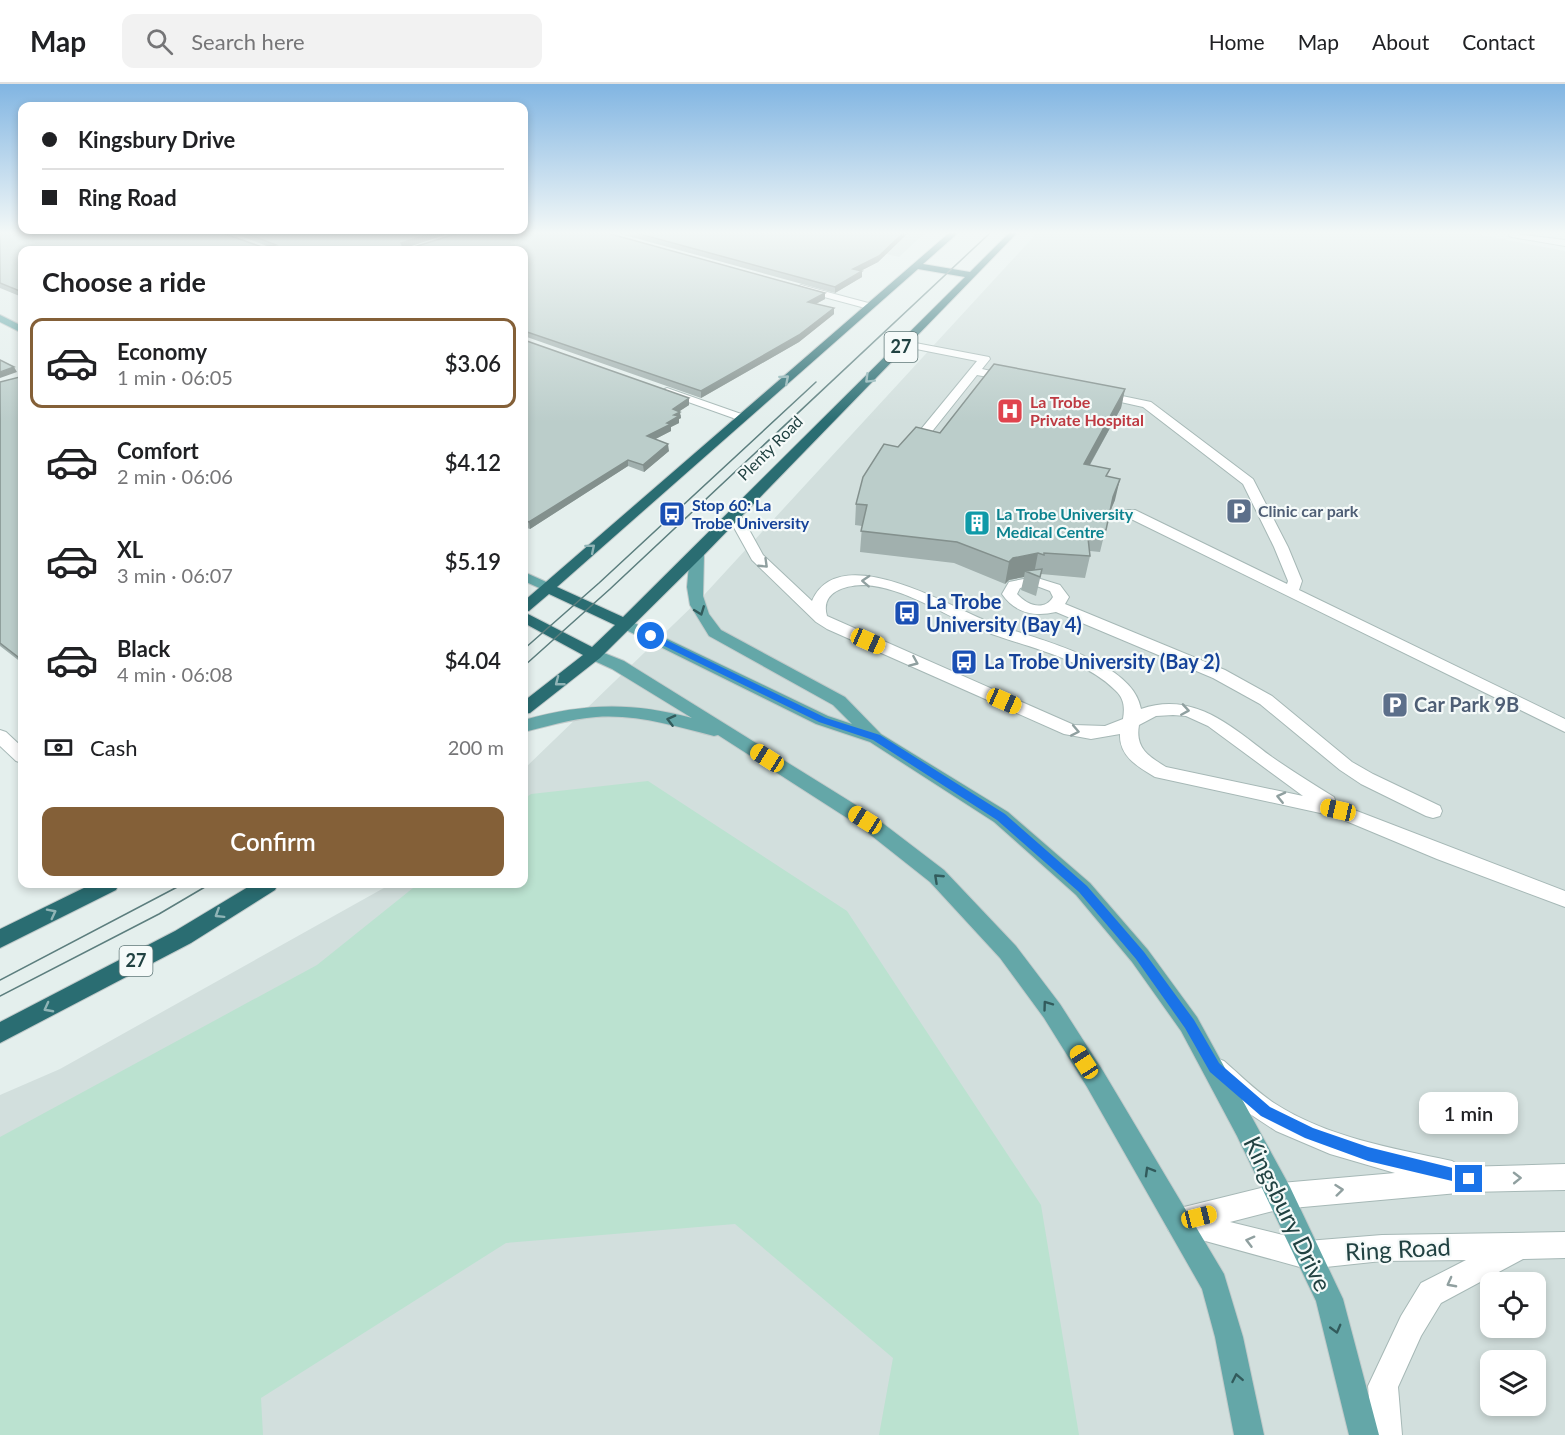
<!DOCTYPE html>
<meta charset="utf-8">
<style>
:root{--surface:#fff;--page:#f2f2f2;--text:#202124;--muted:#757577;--line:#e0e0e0;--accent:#846038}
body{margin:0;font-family:Lato,sans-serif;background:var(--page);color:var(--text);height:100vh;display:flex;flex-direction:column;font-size:22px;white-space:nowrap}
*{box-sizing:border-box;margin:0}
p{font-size:20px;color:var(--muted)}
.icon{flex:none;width:33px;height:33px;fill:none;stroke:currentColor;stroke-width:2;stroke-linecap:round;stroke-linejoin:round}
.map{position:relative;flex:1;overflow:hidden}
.drawer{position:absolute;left:18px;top:162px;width:510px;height:642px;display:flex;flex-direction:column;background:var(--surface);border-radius:12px;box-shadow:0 3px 9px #0003}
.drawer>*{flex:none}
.banner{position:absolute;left:18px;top:18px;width:510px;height:132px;border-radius:12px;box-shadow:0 3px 9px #0003;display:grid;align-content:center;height:132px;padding:0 24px;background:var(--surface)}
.fabs{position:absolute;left:1480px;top:1188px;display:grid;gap:12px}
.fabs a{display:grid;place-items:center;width:66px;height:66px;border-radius:12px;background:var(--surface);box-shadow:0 3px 9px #0003;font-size:30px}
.end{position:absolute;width:27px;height:27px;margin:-14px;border:8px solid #1a73e8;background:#fff;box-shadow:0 0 0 3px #fff}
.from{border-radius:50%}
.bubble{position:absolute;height:42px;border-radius:12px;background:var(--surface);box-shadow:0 3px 9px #0003;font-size:20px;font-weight:600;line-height:42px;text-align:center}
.car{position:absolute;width:18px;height:36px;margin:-18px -9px;border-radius:8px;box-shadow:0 0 4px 2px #0007;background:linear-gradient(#f5c518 24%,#345 0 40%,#f5c518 0 76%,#345 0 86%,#f5c518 0)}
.banner b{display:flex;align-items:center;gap:21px;height:57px;font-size:22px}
.banner b+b{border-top:2px solid var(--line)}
.banner i{width:15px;height:15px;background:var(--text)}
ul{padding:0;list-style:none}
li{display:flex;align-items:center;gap:18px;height:90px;margin:0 12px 9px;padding:0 12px;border:3px solid transparent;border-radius:12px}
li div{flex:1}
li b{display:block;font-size:22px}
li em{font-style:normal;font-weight:600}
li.selected{border-color:var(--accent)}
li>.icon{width:54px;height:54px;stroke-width:1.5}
h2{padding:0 24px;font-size:27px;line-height:72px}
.pay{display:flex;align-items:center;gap:15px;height:66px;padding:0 24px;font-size:22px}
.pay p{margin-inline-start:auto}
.cta{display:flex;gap:12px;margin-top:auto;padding:12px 24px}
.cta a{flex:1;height:69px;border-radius:12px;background:var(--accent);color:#fff;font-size:24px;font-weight:600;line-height:69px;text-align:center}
header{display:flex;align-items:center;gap:36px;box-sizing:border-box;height:84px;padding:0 30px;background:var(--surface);border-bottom:2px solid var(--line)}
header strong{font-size:28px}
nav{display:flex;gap:33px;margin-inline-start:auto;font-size:21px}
.search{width:420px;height:54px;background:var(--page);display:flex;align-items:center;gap:15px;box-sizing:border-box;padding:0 21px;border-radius:12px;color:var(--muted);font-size:22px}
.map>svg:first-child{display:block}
.built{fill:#d2dfdd;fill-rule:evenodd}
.green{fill:#bbe2d0}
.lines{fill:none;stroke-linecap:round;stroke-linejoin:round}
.minor-casing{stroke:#a6b8b6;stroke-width:2}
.major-casing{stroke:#c1caca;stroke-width:2}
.highway-casing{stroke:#c1caca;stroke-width:2}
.minor{fill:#fff;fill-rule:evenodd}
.major{fill:#64a7a8;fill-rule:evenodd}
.highway{fill:#2a6d72;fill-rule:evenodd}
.tram{stroke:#5c7e7e;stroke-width:1.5}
.wall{fill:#a1b0ae}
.shaded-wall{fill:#83908d}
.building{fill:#bbcdca;stroke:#83908d;stroke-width:1.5}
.oneway{stroke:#90b4b6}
.oneway2{stroke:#90a0a0}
.oneway3{stroke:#325b5c}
.route{fill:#1a73e8}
.labels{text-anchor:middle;stroke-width:4.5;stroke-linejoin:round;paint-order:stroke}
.far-health-label{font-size:16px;font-weight:bold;fill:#be3a42;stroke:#f5faf9;text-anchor:start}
.far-street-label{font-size:16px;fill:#214242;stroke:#f5faf9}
.far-transit-label{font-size:16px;font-weight:bold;fill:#164399;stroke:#f5faf9;text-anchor:start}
.far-service-label{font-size:16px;font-weight:bold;fill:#4e5e75;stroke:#f5faf9;text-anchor:start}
.far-culture-label{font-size:16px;font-weight:bold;fill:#0d838f;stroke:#f5faf9;text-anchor:start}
.shield{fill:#f5faf9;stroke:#617979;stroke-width:1.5}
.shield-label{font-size:18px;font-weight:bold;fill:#214242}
.transit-label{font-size:20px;font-weight:bold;fill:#164399;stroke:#f5faf9;text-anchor:start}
.service-label{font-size:20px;font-weight:bold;fill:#4e5e75;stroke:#f5faf9;text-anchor:start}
.near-street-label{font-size:24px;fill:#214242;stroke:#f5faf9}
</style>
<header>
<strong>Map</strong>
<div class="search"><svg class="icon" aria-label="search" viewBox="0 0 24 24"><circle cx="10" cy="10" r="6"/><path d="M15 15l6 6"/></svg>Search here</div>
<nav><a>Home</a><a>Map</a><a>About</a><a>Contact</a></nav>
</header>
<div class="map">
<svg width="1565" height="1351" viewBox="0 0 1565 1351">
<rect width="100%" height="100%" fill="#e4efed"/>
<path class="built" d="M 820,149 L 925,149 L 899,173 L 816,153 Z
M 1037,149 L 1470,149 L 1565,167 L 1565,1351 L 0,1351 L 0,1011 L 60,985 L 391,800 L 524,800 L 524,685 L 704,511 ZM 1491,1198 L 1536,1198 L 1536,1244 L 1491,1244 ZM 1491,1276 L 1536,1276 L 1536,1322 L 1491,1322 Z"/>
<path class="green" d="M 648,697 L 847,827 L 1041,1121 L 1079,1351 L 879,1351 L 893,1274 L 735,1140 L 506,1159 L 261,1314 L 263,1351 L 0,1351 L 0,1053 L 317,881 L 418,800 L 524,800 L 524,715 L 531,710 Z"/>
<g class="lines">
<defs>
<path id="minor" d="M 1509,149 L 1565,156 L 1565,162 L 1512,153 L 1509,152 Z
M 801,201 L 872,220 L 874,222 L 869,225 L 798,206 L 796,204 Z
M 905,257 L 989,273 L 990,275 L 982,285 L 1013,292 L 1015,294 L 1009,297 L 977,291 L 930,350 L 922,350 L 922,344 L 977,277 L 901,262 L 900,260 Z
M 667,304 L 744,331 L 746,333 L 744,335 L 736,335 L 663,309 L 661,307 Z
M 1098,307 L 1151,318 L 1253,395 L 1288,463 L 1302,497 L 1299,506 L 1565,635 L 1565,648 L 1125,432 L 1123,429 L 1125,426 L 1135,426 L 1287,500 L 1288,497 L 1274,463 L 1243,400 L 1143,323 L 1094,312 L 1092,310 Z
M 734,427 L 741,431 L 763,471 L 812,517 C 839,455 950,523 989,538 C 1029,554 1133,575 1141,625 C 1194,606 1233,644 1272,673 C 1292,687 1313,700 1334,713 L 1336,719 L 1565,807 L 1565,823 L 1437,775 L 1334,732 L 1155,693 C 1138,683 1119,672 1120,650 L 1091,655 L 1064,650 L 827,545 L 816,538 L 752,476 L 727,431 ZM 865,501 C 905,504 940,529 976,544 C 1019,562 1081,572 1115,606 C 1124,614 1125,623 1123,635 L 1105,642 L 1074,641 L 827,532 C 820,508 845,501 865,501 ZM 1173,631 L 1186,632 L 1208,642 L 1303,712 L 1166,683 C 1148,672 1135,664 1139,641 L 1156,632 Z
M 1034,493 L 1060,501 L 1069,513 L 1065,520 L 1225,586 L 1272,612 L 1352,678 L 1373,690 L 1440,722 L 1442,727 L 1440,732 L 1433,734 L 1426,732 L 1361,700 L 1340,686 L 1260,620 L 1213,594 L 1056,528 C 1034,533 1015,529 1002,510 L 1009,498 ZM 1034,501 L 1050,507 L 1053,513 C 1044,528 1027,521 1017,510 L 1020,504 Z
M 0,646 L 6,648 L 22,663 L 22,679 L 16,677 L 0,662 Z
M 1216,974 L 1224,977 C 1240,991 1256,1007 1274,1019 C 1326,1053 1392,1064 1452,1077 L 1462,1083 L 1565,1080 L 1565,1106 L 1469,1108 L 1281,1125 L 1230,1138 L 1307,1157 L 1382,1151 L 1565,1148 L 1565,1174 L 1523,1175 L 1441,1219 L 1421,1252 L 1398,1303 L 1402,1351 L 1372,1351 L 1368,1302 L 1401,1232 L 1421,1199 L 1466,1176 L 1382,1177 L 1307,1185 L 1169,1147 L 1165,1138 L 1169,1129 L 1180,1124 L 1281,1099 L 1395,1089 L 1330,1070 L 1276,1047 L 1250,1030 L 1208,993 L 1204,985 L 1208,977 Z"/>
<path id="major" d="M 0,231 L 22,242 L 22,249 L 0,238 Z
M 697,466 L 704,470 L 703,512 L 709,530 L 721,546 L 845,613 L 881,650 L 1008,728 L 1090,799 L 1148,866 L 1197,933 L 1290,1103 L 1343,1215 L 1379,1351 L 1349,1351 L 1316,1217 L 1237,1052 L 1181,947 L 1132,878 L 1076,811 L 994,738 L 870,658 L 816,640 L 620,543 L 617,540 L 620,537 L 630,537 L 828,632 L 852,640 L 833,621 L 709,552 L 690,521 L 687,503 L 690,470 Z
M 524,488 L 553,501 L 555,504 L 548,508 L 524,497 Z
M 594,565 L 624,577 L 872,731 L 944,786 L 1016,862 L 1060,920 L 1103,987 L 1224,1190 L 1243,1253 L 1264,1351 L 1234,1351 L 1215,1253 L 1202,1205 L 1087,1003 L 1044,934 L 1000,874 L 930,798 L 858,741 L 718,651 L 714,652 C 675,642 637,630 596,633 C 571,635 548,642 524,648 L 524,636 C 585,619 631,618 692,634 L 612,585 L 588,574 L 586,570 L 588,566 Z"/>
<path id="highway" d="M 949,149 L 958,149 L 923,180 L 970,188 L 1009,149 L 1017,149 L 702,473 L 600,574 L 530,629 L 524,630 L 524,617 L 583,571 L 524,539 L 524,517 ZM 918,185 L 965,193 L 623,533 L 557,503 ZM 549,510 L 615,541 L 592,563 L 524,528 L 529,527 Z
M 92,800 L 119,800 L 116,806 L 0,864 L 0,845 Z
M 253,800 L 278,800 L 275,806 L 191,859 L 0,959 L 0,938 L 175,847 Z"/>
</defs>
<use href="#minor" class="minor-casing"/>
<use href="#major" class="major-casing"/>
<use href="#highway" class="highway-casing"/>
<use href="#minor" class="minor"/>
<use href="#major" class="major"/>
<use href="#highway" class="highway"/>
<path class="tram" d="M 524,565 L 599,499 L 816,298
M 524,582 L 610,505 L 990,149
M 0,896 L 183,800
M 0,912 L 159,830 L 210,800"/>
</g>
<path class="wall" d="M 0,149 L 222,149 L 262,163 L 267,162 L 233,149 L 450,149 L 408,163 L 414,163 L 459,149 L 607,149 L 825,209 L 825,215 L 816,220 L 834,224 L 834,230 L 799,258 L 701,314 L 524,252 L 524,166 L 22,166 L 22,213 L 0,204 Z
M 617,149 L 908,149 L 878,178 L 860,187 L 862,187 L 862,193 L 835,209 Z
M 524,256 L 689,321 L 679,327 L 681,334 L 679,335 L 679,339 L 671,343 L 671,347 L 655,355 L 669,367 L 644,388 L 628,382 L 530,445 L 524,443 Z
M 22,287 L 22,579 L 0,562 L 0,298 L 20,293 Z
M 1125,305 L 1121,324 L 1090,381 L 1108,393 L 1115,416 L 1109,431 L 1100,468 L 1090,467 L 1090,472 L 1085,494 L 1041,490 L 1036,512 L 1021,506 L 1024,493 L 1009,496 L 1005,500 L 954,479 L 860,468 L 862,442 L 855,441 L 856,420 L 940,349 Z"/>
<path class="shaded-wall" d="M 433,149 L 450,149 L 402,165 L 401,159 Z
M 903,149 L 908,149 L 878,178 L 853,191 L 853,185 Z
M 862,187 L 862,193 L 835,209 L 835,203 Z
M 825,209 L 825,215 L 808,224 L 808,218 Z
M 834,224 L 834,230 L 799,258 L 701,314 L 701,307 Z
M 14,283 L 17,288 L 0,294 L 0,288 Z
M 1125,305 L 1121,324 L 1079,400 L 1084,380 Z
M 689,314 L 689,321 L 674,331 L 680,328 L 681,334 L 679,335 L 679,339 L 671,343 L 671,347 L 648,359 L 647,352 L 667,339 L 673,325 Z
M 668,360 L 669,367 L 644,388 L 643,381 Z
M 628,376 L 628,382 L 530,445 L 529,438 Z
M 1120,395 L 1115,416 L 1107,434 L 1113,413 Z
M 1038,469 L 1034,490 L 1025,487 L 1024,493 L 1009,496 L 1005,500 L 1009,478 L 1013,474 Z"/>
<path class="building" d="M 0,149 L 222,149 L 262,163 L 276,161 L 245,149 L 433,149 L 401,159 L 403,163 L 414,163 L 459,149 L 607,149 L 825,209 L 808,218 L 834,224 L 799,251 L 701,307 L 524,247 L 524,166 L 22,166 L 22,208 L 0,199 Z
M 636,149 L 903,149 L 879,172 L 853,185 L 862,187 L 835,203 Z
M 524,256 L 689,314 L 673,325 L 680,328 L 674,331 L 679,332 L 667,339 L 671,340 L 647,352 L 668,360 L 643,381 L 628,376 L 529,438 L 524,436 Z
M 0,276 L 14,283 L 0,288 Z
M 994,280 L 1125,305 L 1084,380 L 1110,385 L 1106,392 L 1120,395 L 1113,413 L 1106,446 L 1087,445 L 1090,472 L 1044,469 L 1044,471 L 1038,469 L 1013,474 L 1009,478 L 957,458 L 861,447 L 867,421 L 856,420 L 863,393 L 884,360 L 898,363 L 916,343 L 940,349 Z
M 21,287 L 22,287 L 22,576 L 0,559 L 0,298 L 20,293 Z
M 1042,485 L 1040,493 L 1025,487 Z"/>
<defs><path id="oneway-chevron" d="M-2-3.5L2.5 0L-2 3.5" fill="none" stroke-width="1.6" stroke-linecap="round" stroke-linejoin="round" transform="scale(1.5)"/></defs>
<g class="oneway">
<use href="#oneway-chevron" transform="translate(785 295) rotate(-41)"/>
<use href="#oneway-chevron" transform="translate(869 295) rotate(135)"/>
<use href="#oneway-chevron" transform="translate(591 464) rotate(-40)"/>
<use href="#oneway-chevron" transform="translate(559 598) rotate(142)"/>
<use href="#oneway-chevron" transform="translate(52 829) rotate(-27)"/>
<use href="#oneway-chevron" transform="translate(219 830) rotate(148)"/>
<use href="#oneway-chevron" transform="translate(48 924) rotate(152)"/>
</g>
<g class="oneway2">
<use href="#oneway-chevron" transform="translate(764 480) rotate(44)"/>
<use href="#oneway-chevron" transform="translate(866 497) rotate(-177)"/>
<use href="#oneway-chevron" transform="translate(914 578) rotate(23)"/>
<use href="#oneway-chevron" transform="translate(1185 626) rotate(9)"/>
<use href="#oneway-chevron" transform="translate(1075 647) rotate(11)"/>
<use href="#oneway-chevron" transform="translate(1281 713) rotate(-167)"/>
<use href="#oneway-chevron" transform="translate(1517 1094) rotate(-1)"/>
<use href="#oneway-chevron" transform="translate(1339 1106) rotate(-6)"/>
<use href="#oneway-chevron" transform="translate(1250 1157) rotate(-165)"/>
<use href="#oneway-chevron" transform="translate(1451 1199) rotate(152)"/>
</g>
<g class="oneway3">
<use href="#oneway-chevron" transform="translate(700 527) rotate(69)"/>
<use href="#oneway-chevron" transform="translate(671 636) rotate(-166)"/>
<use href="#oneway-chevron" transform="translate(938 794) rotate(-137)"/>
<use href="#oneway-chevron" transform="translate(1047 921) rotate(-126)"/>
<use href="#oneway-chevron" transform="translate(1149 1087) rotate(-120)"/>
<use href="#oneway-chevron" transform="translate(1336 1245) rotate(75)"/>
<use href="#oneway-chevron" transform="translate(1237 1294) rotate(-101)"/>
</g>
<linearGradient id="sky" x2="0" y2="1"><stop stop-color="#81b5e2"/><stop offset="0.44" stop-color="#f3f8f7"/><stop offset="1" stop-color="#f3f8f7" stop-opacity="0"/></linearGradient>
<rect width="1565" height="338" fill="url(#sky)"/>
<path class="route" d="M 648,550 L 654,550 L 826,634 L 880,651 L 1005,730 L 1087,802 L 1144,868 L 1194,936 L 1219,979 L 1270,1023 L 1313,1044 L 1368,1063 L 1469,1088 L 1474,1090 L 1476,1095 L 1474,1099 L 1469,1101 L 1368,1077 L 1305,1054 L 1261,1032 L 1210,988 L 1185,944 L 1136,875 L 1079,808 L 997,736 L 873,656 L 819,638 L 648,554 Z"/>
<defs>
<symbol id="hospital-square" viewBox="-11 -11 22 22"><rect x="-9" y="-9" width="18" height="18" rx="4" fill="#e0444e" stroke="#f5faf9"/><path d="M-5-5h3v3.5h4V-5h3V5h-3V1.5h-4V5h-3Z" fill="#fff"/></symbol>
<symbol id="parking-square" viewBox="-11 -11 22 22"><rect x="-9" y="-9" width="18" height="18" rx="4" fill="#5c6f8a" stroke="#f5faf9"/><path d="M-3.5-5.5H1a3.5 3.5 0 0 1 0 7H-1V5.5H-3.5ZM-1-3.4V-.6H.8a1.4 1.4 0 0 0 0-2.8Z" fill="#fff"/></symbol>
<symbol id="bus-square" viewBox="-11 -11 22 22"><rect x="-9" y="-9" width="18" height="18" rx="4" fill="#1a4fb4" stroke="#f5faf9"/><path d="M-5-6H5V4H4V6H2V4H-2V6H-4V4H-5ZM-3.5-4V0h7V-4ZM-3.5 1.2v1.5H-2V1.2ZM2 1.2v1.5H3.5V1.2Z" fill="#fff"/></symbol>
<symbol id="building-square" viewBox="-11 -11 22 22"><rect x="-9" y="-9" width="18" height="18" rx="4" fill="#0f9aa8" stroke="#f5faf9"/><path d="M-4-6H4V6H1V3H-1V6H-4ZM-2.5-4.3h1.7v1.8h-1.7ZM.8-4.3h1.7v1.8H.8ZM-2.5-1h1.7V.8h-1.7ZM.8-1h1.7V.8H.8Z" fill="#fff"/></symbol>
</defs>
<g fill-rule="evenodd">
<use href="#hospital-square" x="995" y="312" width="30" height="30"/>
<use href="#parking-square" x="1224" y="412" width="30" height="30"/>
<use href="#bus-square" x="657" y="415" width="30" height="30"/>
<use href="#building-square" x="962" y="424" width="30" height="30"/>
<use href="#bus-square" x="892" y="514" width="30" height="30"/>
<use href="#bus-square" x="949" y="563" width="30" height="30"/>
<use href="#parking-square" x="1380" y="606" width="30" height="30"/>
</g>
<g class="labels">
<g class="far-health-label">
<text x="1030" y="324">La Trobe<tspan x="1030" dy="18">Private Hospital</tspan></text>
</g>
<g class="far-street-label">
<text transform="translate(770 364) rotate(-45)" y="6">Plenty Road</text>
</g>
<g class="far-transit-label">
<text x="692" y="427">Stop 60: La<tspan x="692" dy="18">Trobe University</tspan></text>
</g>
<g class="far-service-label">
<text x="1258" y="433">Clinic car park</text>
</g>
<g class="far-culture-label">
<text x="996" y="436">La Trobe University<tspan x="996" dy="18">Medical Centre</tspan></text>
</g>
<g class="shield">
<rect x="884.5" y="248" width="33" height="30" rx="4.5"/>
<rect x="119.5" y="862" width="33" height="30" rx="4.5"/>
</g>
<g class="shield-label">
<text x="901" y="269">27</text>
<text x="136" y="883">27</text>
</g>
<g class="transit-label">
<text x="926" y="525">La Trobe<tspan x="926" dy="23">University (Bay 4)</tspan></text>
<text x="984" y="585">La Trobe University (Bay 2)</text>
</g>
<g class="service-label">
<text x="1414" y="628">Car Park 9B</text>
</g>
<g class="near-street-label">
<text transform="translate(1287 1130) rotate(64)" y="8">Kingsbury Drive</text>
<text transform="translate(1398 1166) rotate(-3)" y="8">Ring Road</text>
</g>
</g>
</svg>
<div class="fabs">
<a><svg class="icon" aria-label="locate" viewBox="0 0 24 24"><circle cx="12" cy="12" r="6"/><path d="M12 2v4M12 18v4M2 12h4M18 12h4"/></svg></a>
<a><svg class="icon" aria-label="layers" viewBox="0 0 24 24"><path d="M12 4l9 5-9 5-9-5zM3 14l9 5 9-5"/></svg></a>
</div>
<i class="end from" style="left:651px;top:552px"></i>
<i class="end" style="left:1469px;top:1095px"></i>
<div class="bubble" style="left:1419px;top:1008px;width:99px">1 min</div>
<i class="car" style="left:868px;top:557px;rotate:114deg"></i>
<i class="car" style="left:1004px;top:617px;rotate:114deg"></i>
<i class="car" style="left:767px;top:674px;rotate:302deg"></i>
<i class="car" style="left:1338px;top:726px;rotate:283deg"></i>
<i class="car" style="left:865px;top:736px;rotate:302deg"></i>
<i class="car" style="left:1084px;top:978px;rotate:327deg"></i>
<i class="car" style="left:1199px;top:1133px;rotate:76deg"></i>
<div class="banner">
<b><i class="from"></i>Kingsbury Drive</b>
<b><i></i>Ring Road</b>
</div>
<section class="drawer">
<h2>Choose a ride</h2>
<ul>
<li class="selected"><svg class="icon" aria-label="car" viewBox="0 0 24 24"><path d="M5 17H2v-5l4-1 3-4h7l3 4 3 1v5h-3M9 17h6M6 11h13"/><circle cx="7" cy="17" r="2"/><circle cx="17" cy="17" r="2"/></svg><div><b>Economy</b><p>1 min · 06:05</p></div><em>$3.06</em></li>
<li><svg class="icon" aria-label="car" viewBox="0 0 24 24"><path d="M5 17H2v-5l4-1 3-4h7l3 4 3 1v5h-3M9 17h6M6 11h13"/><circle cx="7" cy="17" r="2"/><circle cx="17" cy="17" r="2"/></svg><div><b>Comfort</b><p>2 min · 06:06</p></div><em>$4.12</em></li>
<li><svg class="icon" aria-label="car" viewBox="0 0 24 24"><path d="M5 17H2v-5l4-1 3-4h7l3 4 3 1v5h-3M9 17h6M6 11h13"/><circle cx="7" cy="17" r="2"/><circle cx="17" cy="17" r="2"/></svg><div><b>XL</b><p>3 min · 06:07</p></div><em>$5.19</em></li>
<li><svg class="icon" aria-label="car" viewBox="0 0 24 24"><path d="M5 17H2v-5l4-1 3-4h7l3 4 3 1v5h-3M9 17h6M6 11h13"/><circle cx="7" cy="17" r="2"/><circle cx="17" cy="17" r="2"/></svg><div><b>Black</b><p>4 min · 06:08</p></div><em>$4.04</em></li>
</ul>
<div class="pay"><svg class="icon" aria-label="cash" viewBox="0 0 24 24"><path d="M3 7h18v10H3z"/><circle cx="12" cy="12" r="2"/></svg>Cash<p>200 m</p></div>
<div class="cta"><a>Confirm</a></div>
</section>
</div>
